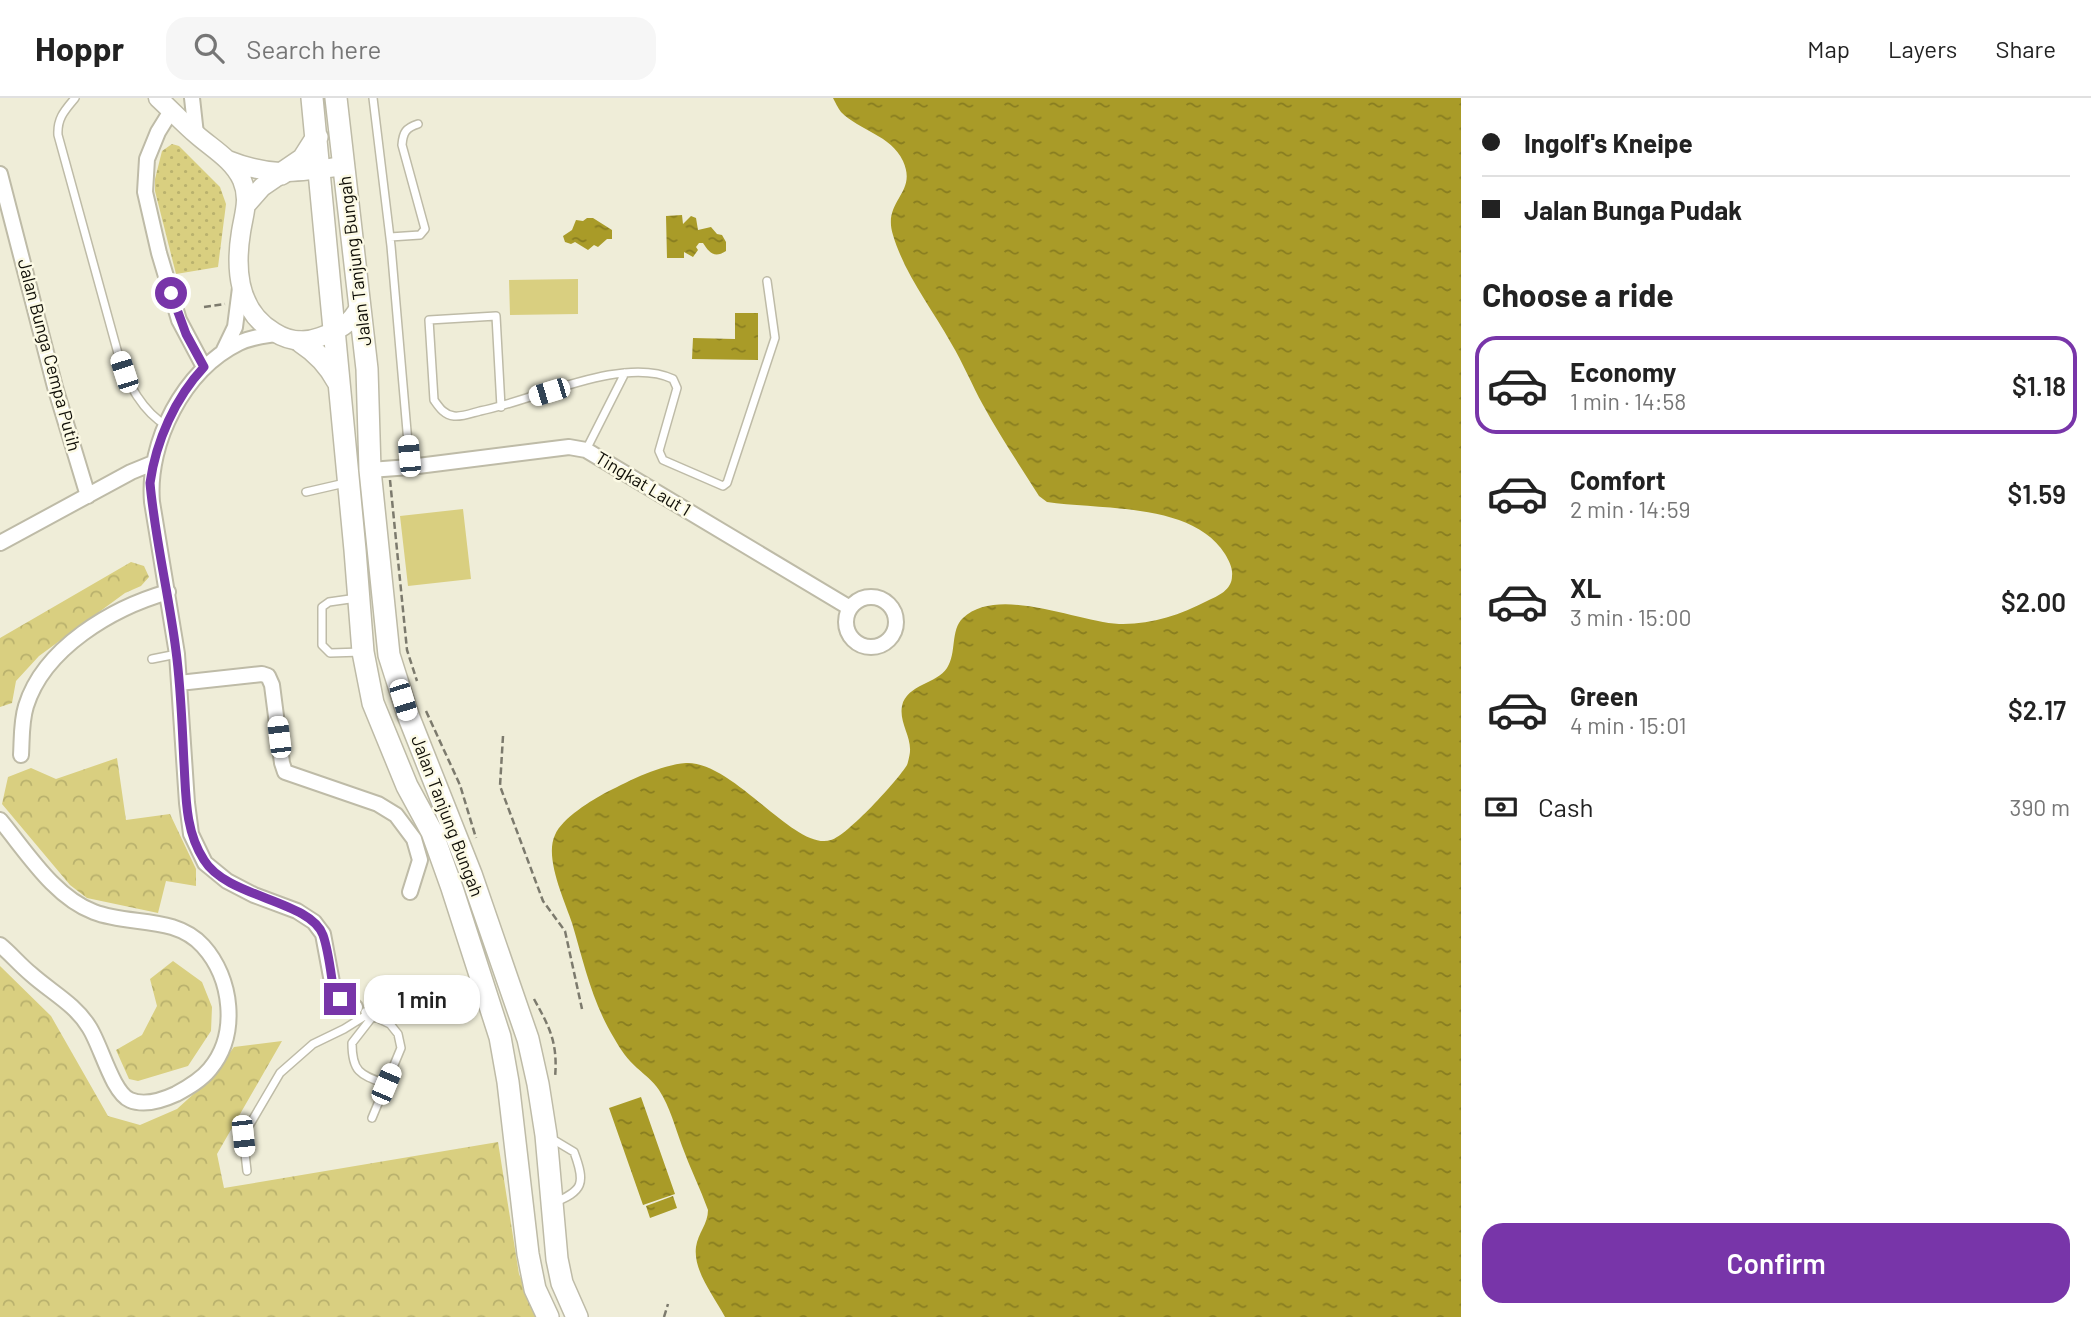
<!DOCTYPE html>
<meta charset="utf-8">
<style>
:root{--surface:#fff;--page:#f6f6f6;--text:#222;--muted:#767676;--line:#e0e0e0;--accent:#7835a9}
body{margin:0;font-family:Barlow,sans-serif;background:var(--page);color:var(--text);height:100vh;display:flex;flex-direction:column;font-size:26px;white-space:nowrap}
*{box-sizing:border-box;margin:0}
p{font-size:23px;color:var(--muted)}
.icon{flex:none;width:38px;height:38px;fill:none;stroke:currentColor;stroke-width:2;stroke-linecap:round;stroke-linejoin:round}
.map{position:relative;flex:1;overflow:hidden}
.side{display:flex;flex-direction:column;background:var(--surface);width:630px}
.side>*{flex:none}
.hud{display:grid;align-content:center;height:154px;padding:0 21px;background:var(--surface)}
.end{position:absolute;width:32px;height:32px;margin:-16px;border:9px solid #7835a9;background:#fff;box-shadow:0 0 0 4px #fff}
.from{border-radius:50%}
.bubble{position:absolute;height:49px;border-radius:21px;background:var(--surface);box-shadow:0 2px 5px #0004;font-size:23px;font-weight:600;line-height:49px;text-align:center}
.car{position:absolute;width:21px;height:42px;margin:-21px -10px;border-radius:9px;box-shadow:0 0 5px 2px #0007;background:linear-gradient(#fff 24%,#345 0 40%,#fff 0 76%,#345 0 86%,#fff 0)}
.hud b{display:flex;align-items:center;gap:24px;height:66px;font-size:26px}
.hud b+b{border-top:2px solid var(--line)}
.hud i{width:18px;height:18px;background:var(--text)}
ul{padding:0;list-style:none}
li{display:flex;align-items:center;gap:21px;height:98px;margin:0 14px 10px;padding:0 7px;border:4px solid transparent;border-radius:21px}
li div{flex:1}
li b{display:block;font-size:26px}
li em{font-style:normal;font-weight:600}
li.active{border-color:var(--accent)}
li>.icon{width:63px;height:63px;stroke-width:1.5}
h2{padding:0 21px;font-size:32px;line-height:84px}
.pay{display:flex;align-items:center;gap:18px;height:77px;padding:0 21px;font-size:26px}
.pay p{margin-inline-start:auto}
.cta{display:flex;gap:14px;margin-top:auto;padding:14px 21px}
.cta a{flex:1;height:80px;border-radius:21px;background:var(--accent);color:#fff;font-size:28px;font-weight:600;line-height:80px;text-align:center}
header{display:flex;align-items:center;gap:42px;box-sizing:border-box;height:98px;padding:0 35px;background:var(--surface);border-bottom:2px solid var(--line)}
header strong{font-size:33px}
nav{display:flex;gap:38px;margin-inline-start:auto;font-size:24px}
.search{width:490px;height:63px;background:var(--page);display:flex;align-items:center;gap:18px;box-sizing:border-box;padding:0 24px;border-radius:21px;color:var(--muted);font-size:26px}
main{display:flex;flex:1;min-height:0}
.map>svg:first-child{display:block}
.green{fill:#d9cf80}
.forest{fill:url(#forest-crowns)}
.park{fill:url(#park-dots)}
.water{fill:url(#water-ripples)}
.lines{fill:none;stroke-linecap:round;stroke-linejoin:round}
.service-casing{stroke:#bebba7;stroke-width:10}
.minor-casing{stroke:#bebba7;stroke-width:18}
.tertiary-casing{stroke:#bebba7;stroke-width:21}
.primary-casing{stroke:#bebba7;stroke-width:24}
.path{stroke:#7c7a6d;stroke-width:2.5;stroke-dasharray:7 3.5;stroke-linecap:butt}
.service{stroke:#fff;stroke-width:7}
.minor{stroke:#fff;stroke-width:14}
.tertiary{stroke:#fff;stroke-width:18}
.primary{stroke:#fff;stroke-width:21}
.route{stroke:#7835a9;stroke-width:9}
.labels{text-anchor:middle;stroke-width:5;stroke-linejoin:round;paint-order:stroke}
.street-label{font-size:18px;fill:#0f0e07;stroke:#fcfae5}
</style>
<header>
<strong>Hoppr</strong>
<div class="search"><svg class="icon" aria-label="search" viewBox="0 0 24 24"><circle cx="10" cy="10" r="6"/><path d="M15 15l6 6"/></svg>Search here</div>
<nav><a>Map</a><a>Layers</a><a>Share</a></nav>
</header>
<main>
<div class="map">
<svg width="1461" height="1219" viewBox="0 0 1461 1219">
<defs>
<pattern id="forest-crowns" width="20" height="18" patternUnits="userSpaceOnUse" patternTransform="scale(1.75)"><rect width="20" height="18" fill="#d9cf80"/><path d="M2 6a3 3 0 1 1 6 0M12 15a3 3 0 1 1 6 0" fill="none" stroke="#b9b16d"/></pattern>
<pattern id="park-dots" width="8" height="8" patternUnits="userSpaceOnUse" patternTransform="scale(1.75)"><rect width="8" height="8" fill="#d9cf80"/><path d="M2 2h.1M6 6h.1" fill="none" stroke="#b9b16d" stroke-width="1.8" stroke-linecap="round"/></pattern>
<pattern id="water-ripples" width="26" height="14" patternUnits="userSpaceOnUse" patternTransform="scale(1.75)"><rect width="26" height="14" fill="#a99b28"/><path d="M2 4q2-2 4 0t4 0M15 11q2-2 4 0t4 0" fill="none" stroke="#887d20"/></pattern>
</defs>
<rect width="100%" height="100%" fill="#efedd8"/>
<path class="green" d="M 578,181 L 578,216 L 510,217 L 509,182 Z
M 463,411 L 471,481 L 408,488 L 400,418 Z"/>
<path class="forest" d="M 131,464 L 144,468 L 149,479 L 141,488 L 125,495 L 39,558 L 16,583 L 12,605 L 0,609 L 0,540 Z
M 117,660 L 126,722 L 170,716 L 196,771 L 196,788 L 166,783 L 158,815 L 87,800 L 70,787 L 2,706 L 8,679 L 31,670 L 56,681 Z
M 173,863 L 202,884 L 212,909 L 211,933 L 188,968 L 138,983 L 129,981 L 116,952 L 142,937 L 157,908 L 150,881 Z
M 0,868 L 51,918 L 108,1018 L 140,1027 L 177,1011 L 209,982 L 234,949 L 282,943 L 217,1056 L 224,1090 L 498,1044 L 519,1176 L 538,1219 L 0,1219 Z"/>
<path class="park" d="M 172,46 L 179,48 L 220,89 L 226,106 L 218,169 L 176,176 L 155,93 L 155,81 L 162,53 Z"/>
<path class="water" d="M 833,0 L 1461,0 L 1461,1219 L 725,1219 C 714,1198 693,1173 696,1149 C 698,1135 708,1126 708,1112 C 700,1090 690,1070 682,1048 C 675,1029 670,1009 659,992 C 653,983 645,977 637,970 C 628,962 620,951 614,940 C 592,904 584,865 572,825 C 565,803 544,760 555,737 C 562,720 592,702 607,694 C 631,682 660,667 686,665 C 734,663 795,754 831,742 C 847,738 898,682 907,667 C 908,665 910,656 910,653 C 911,638 899,624 902,608 C 907,586 937,586 947,570 C 957,555 950,532 963,520 C 998,487 1078,524 1119,526 C 1150,527 1180,517 1207,503 C 1218,498 1232,492 1232,478 C 1233,470 1229,463 1225,456 C 1193,404 1100,412 1047,404 L 1039,398 C 1020,368 1000,338 983,307 C 972,287 963,265 951,245 C 931,209 905,177 893,137 C 882,102 918,96 903,63 C 891,37 860,33 841,14 C 838,10 835,4 833,0 Z
M 682,117 L 683,126 L 691,118 L 696,120 L 698,132 L 711,129 L 717,136 L 722,137 L 726,144 L 726,153 C 714,161 709,154 703,145 L 699,145 L 696,149 L 698,152 L 693,159 L 684,154 L 684,160 L 667,160 L 666,118 Z
M 587,120 L 593,120 L 612,132 L 612,141 L 607,141 L 598,149 L 594,147 L 588,152 L 575,144 L 571,146 L 565,144 L 563,138 L 572,132 L 576,122 L 583,123 Z
M 735,215 L 758,215 L 758,262 L 692,261 L 693,240 L 735,241 Z
M 641,999 L 675,1096 L 643,1107 L 609,1010 Z
M 673,1098 L 677,1110 L 650,1120 L 646,1108 Z"/>
<g class="lines">
<defs>
<path id="service" d="M 75,0 C 65,12 57,20 58,37 L 119,259 C 127,285 143,314 167,328
M 373,0 L 391,148 L 410,368
M 390,139 L 420,137 L 425,131 L 402,47 C 403,34 406,30 418,26
M 501,309 L 496,218 L 429,222 L 434,302 C 439,309 444,317 454,318 C 462,319 472,315 480,313 C 533,303 623,257 673,281 L 677,290 L 659,353 L 663,362 L 723,388 L 727,385 L 775,240 L 767,183
M 586,352 L 625,275
M 306,394 L 345,385
M 357,500 L 329,504 L 322,509 L 322,547 L 330,555 L 362,554
M 152,561 L 177,556
M 365,914 L 390,926 L 398,936 L 401,950 L 372,1020
M 373,918 L 352,945 C 352,975 361,977 386,986
M 549,1039 L 574,1054 C 586,1086 583,1093 553,1105
M 247,1073 L 243,1038 L 280,975 L 313,946 L 344,931 L 368,916"/>
<path id="minor" d="M 192,0 L 196,36
M 171,13 L 158,34 L 147,61 L 145,94 L 159,155 L 179,222 L 204,269
M 0,76 L 55,289 L 88,398
M 276,236 C 263,238 251,239 239,245 C 184,272 147,344 152,404 L 177,556 L 187,705 L 191,736 L 205,765 L 227,783 L 254,797 L 297,813 L 314,824 L 323,836 L 334,895 L 355,909
M 223,254 L 235,229 L 240,190
M 370,372 L 410,369 L 569,349 L 586,352 L 850,510
M 0,445 L 131,374 L 153,365
M846 524a25 25 0 1 1 50 0a25 25 0 1 1-50 0Z
M 179,585 L 262,576 L 268,578 L 272,587 L 282,665 L 285,674 L 378,706 L 396,717 L 414,741 L 420,762 L 410,794
M 21,657 C 22,641 21,624 26,608 C 44,550 112,510 168,494
M 0,722 C 26,753 54,799 94,814 C 130,828 175,817 203,848 C 232,880 239,936 210,971 C 201,982 189,989 176,996 C 163,1002 144,1008 130,1002 C 112,994 101,947 89,929 C 75,906 51,894 31,876 C 20,867 11,856 0,847"/>
<path id="tertiary" d="M 158,0 C 171,12 183,25 197,37 C 213,51 233,62 242,82 C 250,101 244,115 241,134 C 235,171 238,213 274,234 C 288,243 304,245 320,239 C 339,232 350,227 360,208
M 228,62 C 273,80 297,74 344,68
M 247,106 L 262,89 L 281,76"/>
<path id="primary" d="M 312,0 L 355,452 L 363,554 L 373,605 L 407,688 L 432,734 L 452,790 L 500,939 L 508,984 L 528,1156 L 535,1191 L 548,1219
M 336,0 L 367,271 L 370,372 L 389,557 L 408,617 L 471,776 L 528,941 L 538,986 L 546,1037 L 557,1161 L 562,1185 L 577,1219
M 281,76 L 303,61 L 317,39
M 301,244 C 318,255 329,267 338,284"/>
</defs>
<use href="#service" class="service-casing"/>
<use href="#minor" class="minor-casing"/>
<use href="#tertiary" class="tertiary-casing"/>
<use href="#primary" class="primary-casing"/>
<path class="path" d="M 204,209 L 225,206
M 390,382 L 407,552 L 417,583
M 426,613 L 460,687 L 476,740
M 503,638 L 500,688 L 543,803 L 565,833 L 582,911
M 534,901 C 550,930 558,945 555,980
M 664,1219 L 668,1206"/>
<use href="#service" class="service"/>
<use href="#minor" class="minor"/>
<use href="#tertiary" class="tertiary"/>
<use href="#primary" class="primary"/>
</g>
<g class="lines">
<path class="route" d="M 171,195 L 186,236 L 204,269 C 175,300 156,343 150,385 C 155,441 169,497 176,553 C 181,590 182,627 184,665 C 186,698 185,733 204,762 C 227,800 310,802 323,837 C 329,854 331,877 334,895 L 340,901"/>
</g>
<g class="labels">
<g class="street-label">
<text transform="translate(355 163) rotate(-97)" y="6">Jalan Tanjung Bungah</text>
<text transform="translate(49 257) rotate(75)" y="6">Jalan Bunga Cempa Putih</text>
<text transform="translate(643 386) rotate(31)" y="6">Tingkat Laut 1</text>
<text transform="translate(447 718) rotate(69)" y="6">Jalan Tanjung Bungah</text>
</g>
</g>
</svg>
<i class="end from" style="left:171px;top:195px"></i>
<i class="end" style="left:340px;top:901px"></i>
<div class="bubble" style="left:364px;top:877px;width:116px">1 min</div>
<i class="car" style="left:124px;top:274px;rotate:342deg"></i>
<i class="car" style="left:549px;top:294px;rotate:253deg"></i>
<i class="car" style="left:409px;top:358px;rotate:355deg"></i>
<i class="car" style="left:403px;top:602px;rotate:163deg"></i>
<i class="car" style="left:279px;top:639px;rotate:353deg"></i>
<i class="car" style="left:386px;top:986px;rotate:23deg"></i>
<i class="car" style="left:243px;top:1038px;rotate:174deg"></i>
</div>
<section class="side">
<div class="hud">
<b><i class="from"></i>Ingolf's Kneipe</b>
<b><i></i>Jalan Bunga Pudak</b>
</div>
<h2>Choose a ride</h2>
<ul>
<li class="active"><svg class="icon" aria-label="car" viewBox="0 0 24 24"><path d="M5 17H2v-5l4-1 3-4h7l3 4 3 1v5h-3M9 17h6M6 11h13"/><circle cx="7" cy="17" r="2"/><circle cx="17" cy="17" r="2"/></svg><div><b>Economy</b><p>1 min · 14:58</p></div><em>$1.18</em></li>
<li><svg class="icon" aria-label="car" viewBox="0 0 24 24"><path d="M5 17H2v-5l4-1 3-4h7l3 4 3 1v5h-3M9 17h6M6 11h13"/><circle cx="7" cy="17" r="2"/><circle cx="17" cy="17" r="2"/></svg><div><b>Comfort</b><p>2 min · 14:59</p></div><em>$1.59</em></li>
<li><svg class="icon" aria-label="car" viewBox="0 0 24 24"><path d="M5 17H2v-5l4-1 3-4h7l3 4 3 1v5h-3M9 17h6M6 11h13"/><circle cx="7" cy="17" r="2"/><circle cx="17" cy="17" r="2"/></svg><div><b>XL</b><p>3 min · 15:00</p></div><em>$2.00</em></li>
<li><svg class="icon" aria-label="car" viewBox="0 0 24 24"><path d="M5 17H2v-5l4-1 3-4h7l3 4 3 1v5h-3M9 17h6M6 11h13"/><circle cx="7" cy="17" r="2"/><circle cx="17" cy="17" r="2"/></svg><div><b>Green</b><p>4 min · 15:01</p></div><em>$2.17</em></li>
</ul>
<div class="pay"><svg class="icon" aria-label="cash" viewBox="0 0 24 24"><path d="M3 7h18v10H3z"/><circle cx="12" cy="12" r="2"/></svg>Cash<p>390 m</p></div>
<div class="cta"><a>Confirm</a></div>
</section>
</main>
